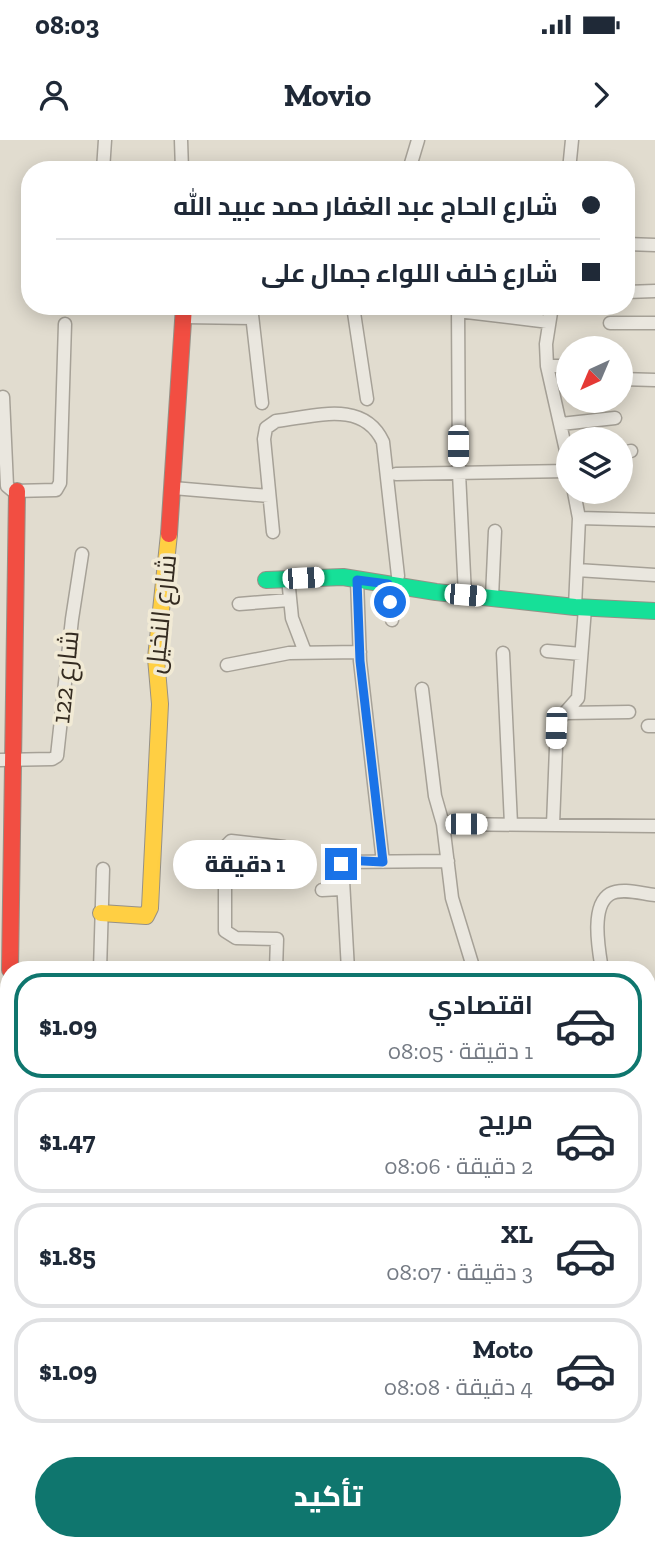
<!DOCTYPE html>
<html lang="ar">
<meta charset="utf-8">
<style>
:root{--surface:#fff;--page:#f2f2f3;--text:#1f2937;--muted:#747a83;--line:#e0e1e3;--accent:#0f766e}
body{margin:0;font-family:"Zilla Slab",Cairo,serif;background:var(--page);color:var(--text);direction:rtl;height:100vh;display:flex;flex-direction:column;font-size:26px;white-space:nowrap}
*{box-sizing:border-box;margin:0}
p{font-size:23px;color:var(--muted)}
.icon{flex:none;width:38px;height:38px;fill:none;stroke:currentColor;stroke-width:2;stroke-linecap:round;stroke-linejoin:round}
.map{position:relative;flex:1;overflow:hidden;direction:ltr}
.panel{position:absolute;left:0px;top:821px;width:656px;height:590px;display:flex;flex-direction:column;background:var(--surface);border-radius:28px 28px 0 0;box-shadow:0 4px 18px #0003;direction:rtl}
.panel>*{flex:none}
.banner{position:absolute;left:21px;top:21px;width:614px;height:154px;border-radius:28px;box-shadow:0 4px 18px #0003;direction:rtl;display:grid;align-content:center;height:154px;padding:0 35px;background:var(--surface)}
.needle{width:46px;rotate:224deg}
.buttons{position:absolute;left:556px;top:196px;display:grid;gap:14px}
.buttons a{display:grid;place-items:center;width:77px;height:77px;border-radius:50%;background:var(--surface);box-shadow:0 4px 18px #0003;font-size:35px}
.end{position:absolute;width:32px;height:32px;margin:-16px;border:9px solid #1a73e8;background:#fff;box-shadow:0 0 0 4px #fff}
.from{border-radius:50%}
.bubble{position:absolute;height:49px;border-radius:24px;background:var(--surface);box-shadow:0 4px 18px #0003;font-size:23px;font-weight:800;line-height:49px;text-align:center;direction:rtl}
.car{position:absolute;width:21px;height:42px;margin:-21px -10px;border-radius:9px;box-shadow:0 0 5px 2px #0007;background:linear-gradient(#fff 24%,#345 0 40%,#fff 0 76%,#345 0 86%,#fff 0)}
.banner b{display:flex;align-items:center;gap:24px;height:66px;font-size:26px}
.banner b+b{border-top:2px solid var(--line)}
.banner i{width:18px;height:18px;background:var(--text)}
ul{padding:12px 0 0;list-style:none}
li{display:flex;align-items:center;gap:21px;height:105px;margin:0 14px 10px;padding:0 21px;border:4px solid var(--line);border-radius:28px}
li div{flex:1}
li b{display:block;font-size:26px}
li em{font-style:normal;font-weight:800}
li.on{border-color:var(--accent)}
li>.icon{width:63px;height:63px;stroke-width:1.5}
.action{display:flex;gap:14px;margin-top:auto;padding:14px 35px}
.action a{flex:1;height:80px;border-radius:42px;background:var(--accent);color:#fff;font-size:28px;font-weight:800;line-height:80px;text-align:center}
.status{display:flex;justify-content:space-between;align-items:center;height:49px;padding:0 35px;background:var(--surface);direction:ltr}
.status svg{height:19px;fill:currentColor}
header{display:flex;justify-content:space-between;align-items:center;height:91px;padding:0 35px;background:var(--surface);font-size:32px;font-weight:800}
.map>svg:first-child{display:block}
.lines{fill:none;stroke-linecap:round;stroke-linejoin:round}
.street-casing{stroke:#a6a197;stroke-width:15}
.fast-casing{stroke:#969187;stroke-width:18}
.slow-casing{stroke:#969187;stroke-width:18}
.jam-casing{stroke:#969187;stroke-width:18}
.street{stroke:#eae7df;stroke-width:12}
.fast{stroke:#16e098;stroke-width:16}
.slow{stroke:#ffcf43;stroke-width:16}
.jam{stroke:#f24e42;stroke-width:16}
.route{stroke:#1a73e8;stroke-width:9}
.labels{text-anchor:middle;stroke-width:7;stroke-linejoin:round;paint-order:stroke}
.street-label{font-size:26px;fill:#342b20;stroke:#f1ead5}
</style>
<div class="status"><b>08:03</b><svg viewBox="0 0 49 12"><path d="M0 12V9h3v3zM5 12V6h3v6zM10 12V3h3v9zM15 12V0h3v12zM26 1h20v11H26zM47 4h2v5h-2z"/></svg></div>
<header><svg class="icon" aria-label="forward" viewBox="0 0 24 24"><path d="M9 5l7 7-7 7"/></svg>Movio<svg class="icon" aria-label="person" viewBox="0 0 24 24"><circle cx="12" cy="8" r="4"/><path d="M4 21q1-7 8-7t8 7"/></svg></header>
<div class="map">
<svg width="655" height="1409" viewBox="0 0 655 1409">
<rect width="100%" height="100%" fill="#e1dccf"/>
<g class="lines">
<defs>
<path id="street" d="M 181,0 L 182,30
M 103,30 L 105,0
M 409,30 L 418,0
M 569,30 L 572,0
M 626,104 L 655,105
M 626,152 L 655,151
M 251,166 L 262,263
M 353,166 L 367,259
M 458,166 L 459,333 L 465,455
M 552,166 L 546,204 L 547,226 L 569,324
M 458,171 L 549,182
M 184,177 L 252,178
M 610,183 L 655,183
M 547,226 L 569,226
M 621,239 L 655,240
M 3,257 L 7,346 L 13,351 L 56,350 L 60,343 L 65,184
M 561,284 L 615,278
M 621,313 L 631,311
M 396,334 L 569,331
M 173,348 L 269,356
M 574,352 L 579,378 L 575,467
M 579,378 L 655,380
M 273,392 L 264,299 L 266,288 L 276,281 C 314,277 363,259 383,302 L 398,436
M 577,430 L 655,435
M 288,438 L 292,478 L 305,512
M 357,440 L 360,521 L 383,722
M 388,444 L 392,480
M 492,457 L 495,391
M 239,464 L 289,460
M 547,511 L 581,514
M 503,513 L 511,684
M 227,525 L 289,513 L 360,512
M 422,549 L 435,656 L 443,684 L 452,758 L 474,830
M 566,573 L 629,572
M 648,586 L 655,586
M 0,620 L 52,619 L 57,616 L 72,479 L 82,414
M 443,684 L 655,686
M 553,685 L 557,582 L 578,558 L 585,468
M 322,750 L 341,749
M 100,830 L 103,729
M 276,830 L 277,799 L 236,798 L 225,791 L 225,707 L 231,701 L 284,707
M 348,830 L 342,722 L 448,721
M 602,830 C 599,811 590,766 610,754 C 622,747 643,754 655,755
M 648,859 L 655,858
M 0,936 L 9,936
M 648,1169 L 655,1212
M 0,1275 L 9,1275
M 648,1312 L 655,1389
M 121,1402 L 122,1409
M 250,1402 L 251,1409
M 484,1402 L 486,1409
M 589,1402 L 590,1409"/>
<path id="fast" d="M 266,440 L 343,437 L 436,452 L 575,467 L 655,471"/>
<path id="slow" d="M 101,773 L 146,776 L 150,768 L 160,564 L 156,518 L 169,394"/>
<path id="jam" d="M 169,394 L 184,166
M 10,830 L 17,351"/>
</defs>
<use href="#street" class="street-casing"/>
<use href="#fast" class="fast-casing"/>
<use href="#slow" class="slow-casing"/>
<use href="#jam" class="jam-casing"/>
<use href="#street" class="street"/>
<use href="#fast" class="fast"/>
<use href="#slow" class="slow"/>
<use href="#jam" class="jam"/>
</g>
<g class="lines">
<path class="route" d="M 341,724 L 344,720 L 383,722 L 360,521 L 357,440 L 388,444 L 390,462"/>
</g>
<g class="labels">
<g class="street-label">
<text transform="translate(161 474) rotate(-84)" y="9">شارع النخيل</text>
<text transform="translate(65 537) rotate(-84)" y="9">شارع 122</text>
</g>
</g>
</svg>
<div class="buttons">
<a><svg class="needle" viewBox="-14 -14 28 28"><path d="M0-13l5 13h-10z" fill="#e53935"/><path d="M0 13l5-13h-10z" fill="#747a83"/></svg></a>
<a><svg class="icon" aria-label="layers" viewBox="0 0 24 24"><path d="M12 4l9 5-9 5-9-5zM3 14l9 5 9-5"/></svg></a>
</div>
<i class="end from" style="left:390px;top:462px"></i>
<i class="end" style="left:341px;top:724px"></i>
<div class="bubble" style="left:173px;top:700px;width:144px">1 دقيقة</div>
<i class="car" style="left:458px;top:306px;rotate:180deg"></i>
<i class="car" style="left:303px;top:438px;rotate:87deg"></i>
<i class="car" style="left:465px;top:455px;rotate:95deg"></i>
<i class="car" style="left:556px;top:588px;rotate:182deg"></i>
<i class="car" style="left:466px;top:684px;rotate:90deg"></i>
<div class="banner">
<b><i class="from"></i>شارع الحاج عبد الغفار حمد عبيد الله</b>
<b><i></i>شارع خلف اللواء جمال على</b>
</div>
<section class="panel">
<ul>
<li class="on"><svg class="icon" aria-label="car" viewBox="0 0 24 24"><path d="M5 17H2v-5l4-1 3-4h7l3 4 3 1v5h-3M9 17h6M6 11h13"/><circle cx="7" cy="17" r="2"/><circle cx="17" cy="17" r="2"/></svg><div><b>اقتصادي</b><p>1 دقيقة · 08:05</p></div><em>$1.09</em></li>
<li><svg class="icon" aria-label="car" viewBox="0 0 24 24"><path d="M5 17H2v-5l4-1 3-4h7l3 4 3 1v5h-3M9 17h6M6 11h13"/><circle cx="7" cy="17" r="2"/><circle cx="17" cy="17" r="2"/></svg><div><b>مريح</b><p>2 دقيقة · 08:06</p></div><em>$1.47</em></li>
<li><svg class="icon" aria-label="car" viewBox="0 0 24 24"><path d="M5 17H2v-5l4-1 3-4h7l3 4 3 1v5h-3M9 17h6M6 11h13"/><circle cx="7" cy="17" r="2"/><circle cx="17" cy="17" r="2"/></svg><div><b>XL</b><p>3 دقيقة · 08:07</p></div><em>$1.85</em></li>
<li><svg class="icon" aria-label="car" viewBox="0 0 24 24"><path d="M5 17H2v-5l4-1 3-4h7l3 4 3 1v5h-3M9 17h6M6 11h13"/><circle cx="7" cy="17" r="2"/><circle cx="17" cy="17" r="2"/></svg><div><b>Moto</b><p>4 دقيقة · 08:08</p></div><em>$1.09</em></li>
</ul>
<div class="action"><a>تأكيد</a></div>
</section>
</div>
